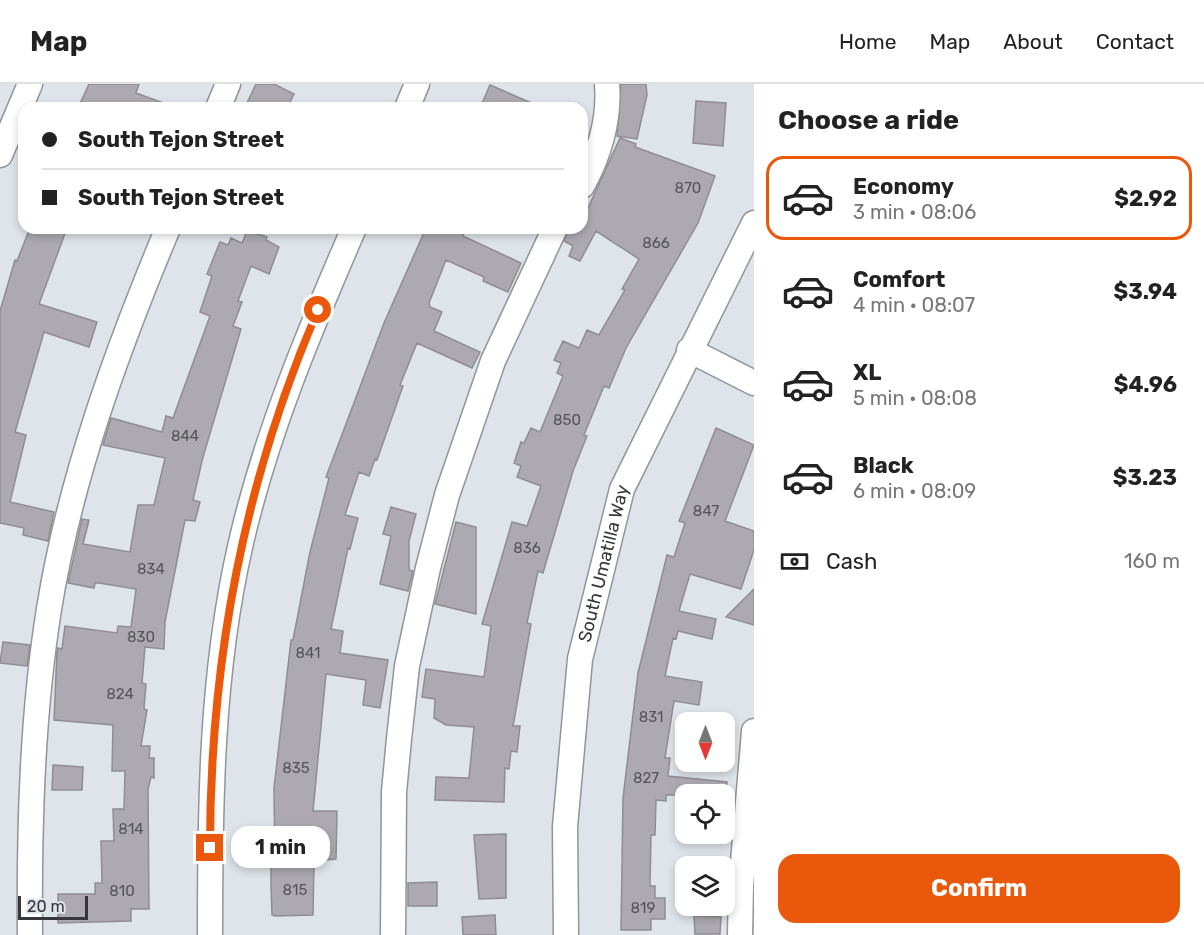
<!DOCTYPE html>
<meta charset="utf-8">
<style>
:root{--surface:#fff;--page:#f2f2f2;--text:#222;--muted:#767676;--line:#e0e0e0;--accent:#ea580c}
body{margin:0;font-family:Rubik,sans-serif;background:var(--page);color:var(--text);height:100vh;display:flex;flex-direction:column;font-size:22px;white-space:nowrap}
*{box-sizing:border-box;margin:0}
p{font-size:20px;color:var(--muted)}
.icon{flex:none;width:33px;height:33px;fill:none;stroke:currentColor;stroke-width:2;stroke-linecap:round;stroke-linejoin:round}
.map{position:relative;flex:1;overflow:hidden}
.side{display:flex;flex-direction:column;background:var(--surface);width:450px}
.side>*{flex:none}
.banner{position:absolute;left:18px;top:18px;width:570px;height:132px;border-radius:18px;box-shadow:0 3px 9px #0003;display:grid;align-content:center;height:132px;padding:0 24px;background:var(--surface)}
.needle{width:39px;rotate:180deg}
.fabs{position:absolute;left:675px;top:628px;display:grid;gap:12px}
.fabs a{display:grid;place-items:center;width:60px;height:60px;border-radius:12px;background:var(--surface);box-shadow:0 3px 9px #0003;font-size:30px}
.scale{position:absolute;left:18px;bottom:15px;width:70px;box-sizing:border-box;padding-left:6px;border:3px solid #36373a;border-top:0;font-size:16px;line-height:21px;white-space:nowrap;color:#36373a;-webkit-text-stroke:4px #dee4e9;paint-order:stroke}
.end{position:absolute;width:27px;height:27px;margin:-14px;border:8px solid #ea580c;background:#fff;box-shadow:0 0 0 3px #fff}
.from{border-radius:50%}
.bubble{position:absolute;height:42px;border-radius:18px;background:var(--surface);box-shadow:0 3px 9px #0003;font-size:20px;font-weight:700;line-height:42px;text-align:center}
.banner b{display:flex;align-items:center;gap:21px;height:57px;font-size:22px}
.banner b+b{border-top:2px solid var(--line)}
.banner i{width:15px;height:15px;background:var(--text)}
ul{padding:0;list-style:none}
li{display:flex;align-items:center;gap:18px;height:84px;margin:0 12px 9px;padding:0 12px;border:3px solid transparent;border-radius:18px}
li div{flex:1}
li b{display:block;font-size:22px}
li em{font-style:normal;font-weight:700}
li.on{border-color:var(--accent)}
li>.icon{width:54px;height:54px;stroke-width:1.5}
h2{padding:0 24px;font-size:27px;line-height:72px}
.pay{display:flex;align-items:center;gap:15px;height:66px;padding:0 24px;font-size:22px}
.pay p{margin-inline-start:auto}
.action{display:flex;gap:12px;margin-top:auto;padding:12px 24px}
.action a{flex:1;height:69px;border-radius:18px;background:var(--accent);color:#fff;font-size:24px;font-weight:700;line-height:69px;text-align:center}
header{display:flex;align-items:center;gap:36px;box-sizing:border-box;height:84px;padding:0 30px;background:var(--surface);border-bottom:2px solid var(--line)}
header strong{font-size:28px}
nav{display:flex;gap:33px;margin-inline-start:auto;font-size:21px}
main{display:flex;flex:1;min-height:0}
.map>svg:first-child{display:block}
.building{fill:#acaab0;stroke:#8f8d93;stroke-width:1.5}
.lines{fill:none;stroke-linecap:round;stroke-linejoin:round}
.minor-casing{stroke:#90959a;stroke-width:27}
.minor{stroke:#fff;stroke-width:24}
.route{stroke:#ea580c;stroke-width:8}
.labels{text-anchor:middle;stroke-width:4.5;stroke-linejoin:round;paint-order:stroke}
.number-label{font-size:15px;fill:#545458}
.street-label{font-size:18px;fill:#36373a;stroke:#dee4e9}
</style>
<header>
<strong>Map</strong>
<nav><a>Home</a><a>Map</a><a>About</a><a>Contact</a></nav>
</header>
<main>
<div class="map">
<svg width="754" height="851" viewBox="0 0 754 851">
<rect width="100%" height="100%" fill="#dee4e9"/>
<path class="building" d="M 89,0 L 139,0 L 136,9 L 169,21 L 169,24 L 78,24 Z
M 256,0 L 274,0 L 294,10 L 287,24 L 256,24 L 247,19 Z
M 621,0 L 646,0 L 647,11 L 637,55 L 617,52 Z
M 490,1 L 543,24 L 480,24 Z
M 696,17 L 726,19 L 723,62 L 693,59 Z
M 620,54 L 636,60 L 635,63 L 715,92 L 698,139 L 626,264 L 609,304 L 604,302 L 584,351 L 587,352 L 573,387 L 543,489 L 538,487 L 527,539 L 531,540 L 513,642 L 520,642 L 517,668 L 511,667 L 509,685 L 505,684 L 504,718 L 435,716 L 436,693 L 469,694 L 474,643 L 446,641 L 434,634 L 435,615 L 422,613 L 426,585 L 484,593 L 491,542 L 482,540 L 512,438 L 527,442 L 541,402 L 517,393 L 521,382 L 514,379 L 521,358 L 524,359 L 531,344 L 540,348 L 563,292 L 557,289 L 561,279 L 554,276 L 563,257 L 579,264 L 587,246 L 599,251 L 625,206 L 622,205 L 639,175 L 596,147 L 580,177 L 569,172 L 573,162 L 564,157 L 569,144 L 582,144 L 582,121 L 588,124 Z
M 30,144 L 67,144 L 39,220 L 97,238 L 89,263 L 44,248 L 15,348 L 26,351 L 10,418 L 54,428 L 48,457 L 23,451 L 24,444 L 0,439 L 0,227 L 15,176 L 17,177 Z
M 426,144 L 466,144 L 463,152 L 521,179 L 508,208 L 483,197 L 484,193 L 446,176 L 429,219 L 430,223 L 442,228 L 434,247 L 480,268 L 472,284 L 417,259 L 400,301 L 403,302 L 377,376 L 375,375 L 369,392 L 359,388 L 345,431 L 358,434 L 350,465 L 348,464 L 331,545 L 343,547 L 340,569 L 388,576 L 380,624 L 363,621 L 366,596 L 326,590 L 313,727 L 337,727 L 336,775 L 314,777 L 313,831 L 275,832 L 272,831 L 271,801 L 271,782 L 275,782 L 274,704 L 291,556 L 293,556 L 310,468 L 329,394 L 326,393 L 384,239 Z
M 247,147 L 267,153 L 266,156 L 279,163 L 269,190 L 251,182 L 238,217 L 242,218 L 233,242 L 241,245 L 203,373 L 193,416 L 200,418 L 195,437 L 185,436 L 165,538 L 164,565 L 145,563 L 142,599 L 146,600 L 144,625 L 147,626 L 141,662 L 150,662 L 149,674 L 154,674 L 154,694 L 151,693 L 148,705 L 149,825 L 131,825 L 131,837 L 58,839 L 58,810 L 95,810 L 95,799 L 102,799 L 101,757 L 114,757 L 113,725 L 124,725 L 125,687 L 112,687 L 113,641 L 54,636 L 57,567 L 58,564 L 62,565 L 65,542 L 117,549 L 118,542 L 131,543 L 136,505 L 99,499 L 95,499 L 94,504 L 68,499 L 82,435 L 89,436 L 83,460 L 130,468 L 138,421 L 154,421 L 165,374 L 103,361 L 111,334 L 162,348 L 166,332 L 173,334 L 210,232 L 200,228 L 212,192 L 207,190 L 220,158 L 228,161 L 231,154 L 242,159 Z
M 716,344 L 754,361 L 725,437 L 754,447 L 754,466 L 741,505 L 690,490 L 679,527 L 716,535 L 712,555 L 678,547 L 676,555 L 673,554 L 665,592 L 702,598 L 699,621 L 674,617 L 665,674 L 670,674 L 668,692 L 727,698 L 727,711 L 666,711 L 666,717 L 656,716 L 655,751 L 651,751 L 650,802 L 655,802 L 655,814 L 665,814 L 665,835 L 651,835 L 651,846 L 621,846 L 623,714 L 638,589 L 667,471 L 674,473 L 685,439 L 679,437 Z
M 391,423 L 416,430 L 409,457 L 409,486 L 413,487 L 408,507 L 380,500 L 391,452 L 383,450 Z
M 456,438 L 476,443 L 476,530 L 435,520 Z
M 754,505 L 754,541 L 726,533 Z
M 3,558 L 30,561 L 27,582 L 0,579 Z
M 53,681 L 83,683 L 82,706 L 52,706 Z
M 506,750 L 506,814 L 479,815 L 474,751 Z
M 437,798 L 437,822 L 408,822 L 408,799 Z
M 495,831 L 496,851 L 463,851 L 462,833 Z
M 694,832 L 721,833 L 720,850 L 695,850 Z"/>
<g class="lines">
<defs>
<g id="minor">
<path d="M 218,24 L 228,0"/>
<path d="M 407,24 L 417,0"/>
<path d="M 0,71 L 30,0"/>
<path d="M 582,102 C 599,72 610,35 607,0"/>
<path d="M 689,266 L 754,299"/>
<path d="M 30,851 C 29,743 32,632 49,525 C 70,394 117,266 168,144"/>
<path d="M 210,851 C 210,721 211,591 240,463 C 265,352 309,248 354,144"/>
<path d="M 393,851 L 394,708 L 399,655 L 407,582 L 428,484 L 447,411 L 493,277 L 555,144"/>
<path id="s1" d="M 566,851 L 565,743 L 580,575 L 622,405 L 754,139"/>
<path d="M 740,851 L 741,802 L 754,647"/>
</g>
</defs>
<use href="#minor" class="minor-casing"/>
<use href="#minor" class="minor"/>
</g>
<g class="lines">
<path class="route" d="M 210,764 C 210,578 244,397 318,226"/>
</g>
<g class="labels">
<g class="number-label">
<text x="688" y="109">870</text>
<text x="656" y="164">866</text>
<text x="567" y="341">850</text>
<text x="185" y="357">844</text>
<text x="706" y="432">847</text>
<text x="527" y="469">836</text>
<text x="151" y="490">834</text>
<text x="141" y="558">830</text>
<text x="308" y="574">841</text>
<text x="120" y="615">824</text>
<text x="651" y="638">831</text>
<text x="296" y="689">835</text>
<text x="646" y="699">827</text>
<text x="131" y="750">814</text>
<text x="295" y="811">815</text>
<text x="122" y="812">810</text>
<text x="643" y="829">819</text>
</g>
<g class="street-label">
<text dy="6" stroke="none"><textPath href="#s1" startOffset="375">South Umatilla Way</textPath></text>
</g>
</g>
</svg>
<div class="fabs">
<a><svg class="needle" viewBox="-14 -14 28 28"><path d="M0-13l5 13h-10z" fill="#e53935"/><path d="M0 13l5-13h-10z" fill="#767676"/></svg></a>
<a><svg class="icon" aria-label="locate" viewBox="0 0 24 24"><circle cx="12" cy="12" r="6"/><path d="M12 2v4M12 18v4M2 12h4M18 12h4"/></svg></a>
<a><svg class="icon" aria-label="layers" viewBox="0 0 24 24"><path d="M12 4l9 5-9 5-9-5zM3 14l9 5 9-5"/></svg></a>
</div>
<div class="scale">20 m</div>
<i class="end from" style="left:318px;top:226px"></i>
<i class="end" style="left:210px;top:764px"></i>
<div class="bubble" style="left:231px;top:742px;width:99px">1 min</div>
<div class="banner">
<b><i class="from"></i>South Tejon Street</b>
<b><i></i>South Tejon Street</b>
</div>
</div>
<section class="side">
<h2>Choose a ride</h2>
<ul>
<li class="on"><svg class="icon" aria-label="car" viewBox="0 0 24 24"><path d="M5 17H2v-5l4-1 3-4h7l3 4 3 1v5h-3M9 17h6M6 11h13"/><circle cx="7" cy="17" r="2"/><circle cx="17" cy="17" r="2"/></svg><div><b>Economy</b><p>3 min · 08:06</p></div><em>$2.92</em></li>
<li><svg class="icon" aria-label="car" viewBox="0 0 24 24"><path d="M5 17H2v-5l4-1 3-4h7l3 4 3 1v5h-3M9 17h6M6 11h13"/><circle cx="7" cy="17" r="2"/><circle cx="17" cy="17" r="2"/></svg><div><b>Comfort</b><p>4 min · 08:07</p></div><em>$3.94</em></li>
<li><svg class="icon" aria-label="car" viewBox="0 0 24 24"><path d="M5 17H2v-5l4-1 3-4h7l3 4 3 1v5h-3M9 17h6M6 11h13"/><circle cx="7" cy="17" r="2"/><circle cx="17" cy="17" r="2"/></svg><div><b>XL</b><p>5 min · 08:08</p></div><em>$4.96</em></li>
<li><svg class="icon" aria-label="car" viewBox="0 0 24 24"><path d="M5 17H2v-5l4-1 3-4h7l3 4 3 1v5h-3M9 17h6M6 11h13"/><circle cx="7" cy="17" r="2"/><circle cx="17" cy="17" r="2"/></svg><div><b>Black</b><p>6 min · 08:09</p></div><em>$3.23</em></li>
</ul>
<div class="pay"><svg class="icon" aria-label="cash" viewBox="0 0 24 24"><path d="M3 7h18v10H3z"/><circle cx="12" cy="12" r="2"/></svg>Cash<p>160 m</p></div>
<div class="action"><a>Confirm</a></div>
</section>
</main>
